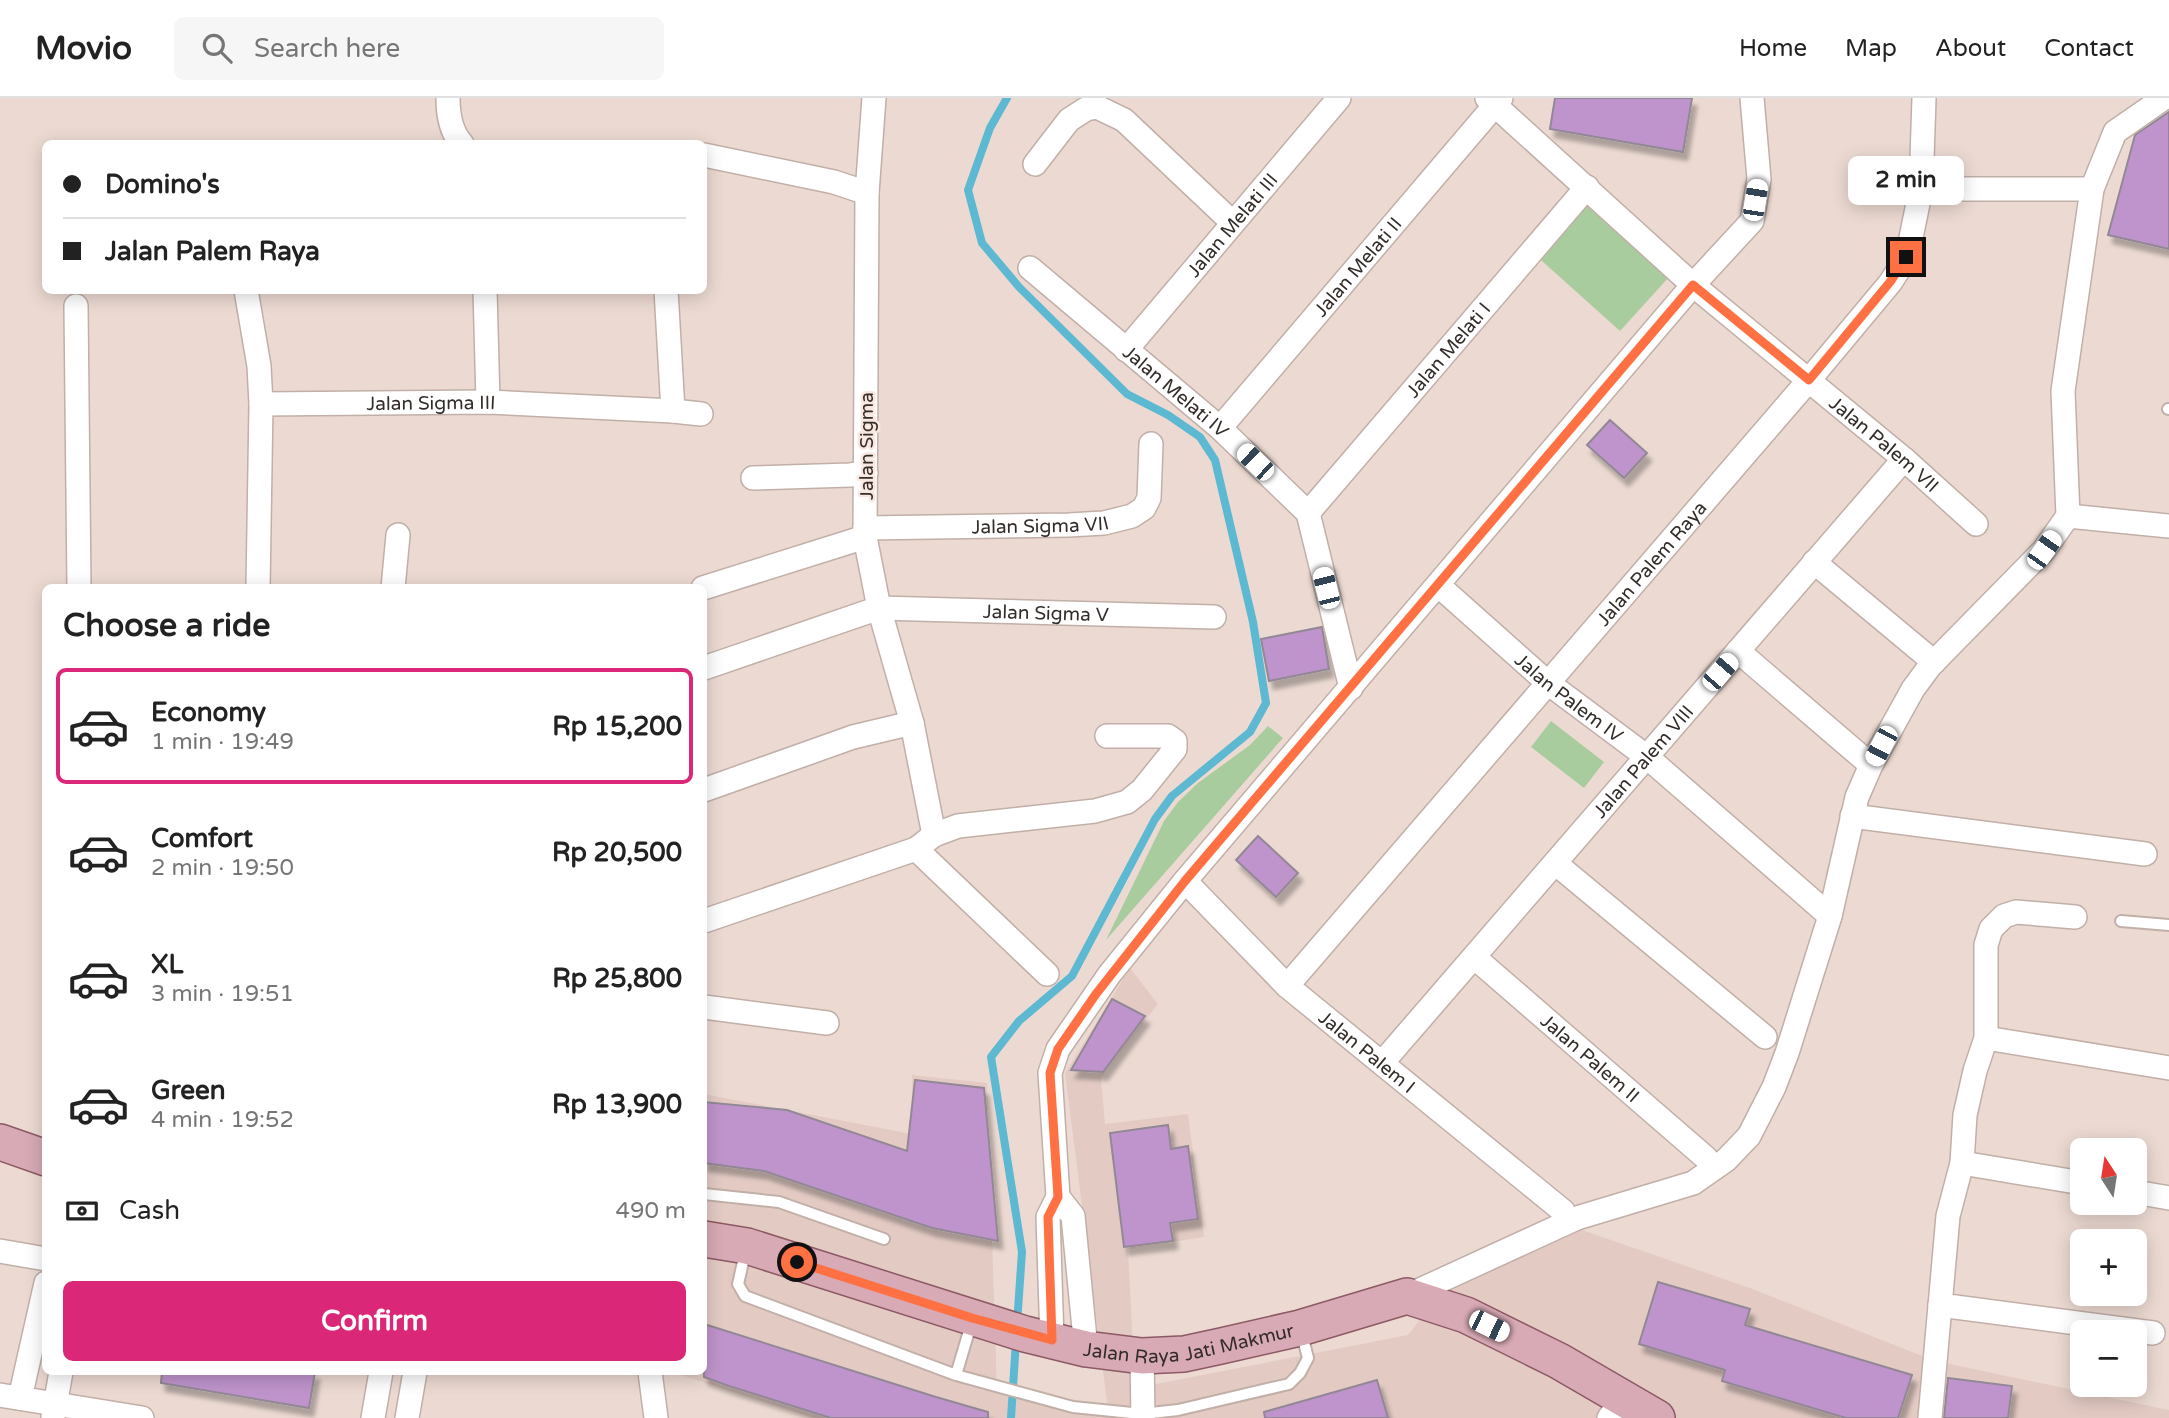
<!DOCTYPE html>
<meta charset="utf-8">
<style>
:root{--surface:#fff;--page:#f6f6f6;--text:#222;--muted:#767676;--line:#e0e0e0;--accent:#db2777}
body{margin:0;font-family:"Varela Round",sans-serif;background:var(--page);color:var(--text);height:100vh;display:flex;flex-direction:column;font-size:26px;white-space:nowrap}
*{box-sizing:border-box;margin:0}
p{font-size:23px;color:var(--muted)}
.icon{flex:none;width:38px;height:38px;fill:none;stroke:currentColor;stroke-width:2;stroke-linecap:round;stroke-linejoin:round}
.map{position:relative;flex:1;overflow:hidden}
.side{position:absolute;left:42px;top:486px;width:665px;height:791px;display:flex;flex-direction:column;background:var(--surface);border-radius:10px;box-shadow:0 4px 18px #0003}
.side>*{flex:none}
.banner{position:absolute;left:42px;top:42px;width:665px;height:154px;border-radius:10px;box-shadow:0 4px 18px #0003;display:grid;align-content:center;height:154px;padding:0 21px;background:var(--surface)}
.needle{width:46px;rotate:348deg}
.controls{position:absolute;left:2070px;top:1040px;display:grid;gap:14px}
.controls a{display:grid;place-items:center;width:77px;height:77px;border-radius:10px;background:var(--surface);box-shadow:0 4px 18px #0003;font-size:35px}
.end{position:absolute;width:32px;height:32px;margin:-16px;border:9px solid #ff7043;background:#111;box-shadow:0 0 0 4px #111}
.from{border-radius:50%}
.bubble{position:absolute;height:49px;border-radius:10px;background:var(--surface);box-shadow:0 4px 18px #0003;font-size:23px;font-weight:800;line-height:49px;text-align:center}
.car{position:absolute;width:21px;height:42px;margin:-21px -10px;border-radius:9px;box-shadow:0 0 5px 2px #0007;background:linear-gradient(#fff 24%,#345 0 40%,#fff 0 76%,#345 0 86%,#fff 0)}
.banner b{display:flex;align-items:center;gap:24px;height:66px;font-size:26px}
.banner b+b{border-top:2px solid var(--line)}
.banner i{width:18px;height:18px;background:var(--text)}
ul{padding:0;list-style:none}
li{display:flex;align-items:center;gap:21px;height:116px;margin:0 14px 10px;padding:0 7px;border:4px solid transparent;border-radius:10px}
li div{flex:1}
li b{display:block;font-size:26px}
li em{font-style:normal;font-weight:800}
li.current{border-color:var(--accent)}
li>.icon{width:63px;height:63px;stroke-width:1.5}
h2{padding:0 21px;font-size:32px;line-height:84px}
.pay{display:flex;align-items:center;gap:18px;height:77px;padding:0 21px;font-size:26px}
.pay p{margin-inline-start:auto}
.cta{display:flex;gap:14px;margin-top:auto;padding:14px 21px}
.cta a{flex:1;height:80px;border-radius:10px;background:var(--accent);color:#fff;font-size:28px;font-weight:800;line-height:80px;text-align:center}
header{display:flex;align-items:center;gap:42px;box-sizing:border-box;height:98px;padding:0 35px;background:var(--surface);border-bottom:2px solid var(--line)}
header strong{font-size:33px}
nav{display:flex;gap:38px;margin-inline-start:auto;font-size:24px}
.search{width:490px;height:63px;background:var(--page);display:flex;align-items:center;gap:18px;box-sizing:border-box;padding:0 24px;border-radius:10px;color:var(--muted);font-size:26px}
.map>svg:first-child{display:block}
.commercial{fill:#e3cbc4}
.green{fill:#a8cc9e}
.lines{fill:none;stroke-linecap:round;stroke-linejoin:round}
.stream{stroke:#5db8d1;stroke-width:8}
.building{fill:#bf94cc;stroke:#928895;stroke-width:2;filter:url(#shadow)}
.lane-casing{stroke:#c1afa8;stroke-width:14}
.street-casing{stroke:#c1afa8;stroke-width:26}
.primary-casing{stroke:#8c5964;stroke-width:38}
.lane{stroke:#fff;stroke-width:10}
.street{stroke:#fff;stroke-width:23}
.primary{stroke:#d7aab5;stroke-width:35}
.route{stroke:#ff7043;stroke-width:9}
.labels{text-anchor:middle;stroke-width:5;stroke-linejoin:round;paint-order:stroke}
.street-label{font-size:19px;fill:#332c29;stroke:#f9e7df}
</style>
<header>
<strong>Movio</strong>
<div class="search"><svg class="icon" aria-label="search" viewBox="0 0 24 24"><circle cx="10" cy="10" r="6"/><path d="M15 15l6 6"/></svg>Search here</div>
<nav><a>Home</a><a>Map</a><a>About</a><a>Contact</a></nav>
</header>
<div class="map">
<svg width="2169" height="1320" viewBox="0 0 2169 1320">
<defs>
<filter id="shadow"><feDropShadow dx="4.5" dy="8" stdDeviation="2" flood-color="#0004"/></filter>
</defs>
<rect width="100%" height="100%" fill="#ecdad2"/>
<path class="commercial" d="M 1130,870 L 1158,906 L 1101,980 L 1105,1026 L 1188,1016 L 1204,1139 L 1128,1151 L 1135,1290 L 1408,1237 L 1447,1186 L 1579,1131 L 1750,1190 L 1935,1263 L 2169,1312 L 2169,1320 L 813,1320 L 672,1274 L 704,1274 L 704,996 L 912,1036 L 912,977 L 987,985 L 997,1292 L 1108,1312 L 1065,975 Z"/>
<path class="green" d="M 1580,99 L 1669,179 L 1620,233 L 1532,154 Z
M 1551,623 L 1604,664 L 1584,690 L 1531,649 Z
M 1268,628 L 1283,640 L 1106,842 L 1164,723 L 1178,704 L 1198,685 L 1250,647 Z"/>
<g class="lines">
<path class="stream" d="M 1007,0 L 990,30 L 968,92 L 982,145 L 1019,189 L 1127,296 L 1168,317 L 1200,339 L 1215,362 L 1253,524 L 1266,605 L 1250,634 L 1172,698 L 1155,721 L 1072,878 L 1019,923 L 991,959 L 1022,1154 L 1017,1226
M 1011,1320 L 1016,1243"/>
</g>
<path class="building" d="M 1555,0 L 1692,0 L 1683,54 L 1550,31 Z
M 2169,14 L 2169,151 L 2108,137 L 2135,37 Z
M 1610,322 L 1647,355 L 1624,380 L 1587,347 Z
M 1322,529 L 1329,571 L 1269,583 L 1261,541 Z
M 1258,738 L 1298,775 L 1276,799 L 1236,762 Z
M 1112,901 L 1145,918 L 1103,974 L 1071,972 Z
M 915,982 L 984,990 L 998,1143 L 932,1130 L 764,1073 L 704,1065 L 704,1004 L 787,1012 L 907,1053 Z
M 1168,1027 L 1171,1051 L 1188,1048 L 1198,1121 L 1170,1125 L 1173,1143 L 1124,1149 L 1110,1035 Z
M 1658,1184 L 1750,1211 L 1745,1227 L 1912,1277 L 1898,1320 L 1846,1320 L 1722,1283 L 1725,1272 L 1639,1246 Z
M 704,1226 L 936,1299 L 988,1314 L 988,1320 L 831,1320 L 729,1288 L 704,1279 Z
M 162,1274 L 315,1274 L 309,1310 L 161,1285 Z
M 1948,1280 L 2012,1288 L 2008,1320 L 1944,1320 Z
M 1377,1282 L 1388,1320 L 1265,1320 L 1264,1314 Z"/>
<g class="lines">
<defs>
<path id="lane" d="M 2168,311 L 2169,311
M 2121,823 L 2169,827
M 704,1096 L 779,1104 L 884,1141
M 746,1151 L 738,1186 L 745,1198 L 956,1277 L 1073,1309 L 1142,1316 L 1178,1312 L 1289,1286 L 1300,1275 L 1308,1260 L 1301,1233
M 956,1277 L 972,1223"/>
<g id="street">
<path d="M 448,0 C 448,16 450,33 462,46"/>
<path d="M 874,0 L 867,95 L 865,439 L 879,510 L 912,625 L 934,737"/>
<path id="s1" d="M 1487,0 L 1693,187 L 1904,361 L 1976,426"/>
<path d="M 704,57 L 834,84 L 867,95"/>
<path d="M 1035,66 L 1069,22 L 1086,11 L 1097,9 L 1124,22 L 1233,125"/>
<path d="M 1921,91 L 2092,91"/>
<path id="s2" d="M 1030,170 L 1220,330 L 1308,415 L 1351,590"/>
<path d="M 246,192 L 259,268 L 261,306 L 258,490"/>
<path d="M 485,192 L 488,304"/>
<path d="M 666,192 L 673,313"/>
<path d="M 76,208 L 79,490"/>
<path id="s3" d="M 1126,252 L 1339,0"/>
<path id="s4" d="M 261,306 L 488,304 L 673,313 L 701,316"/>
<path id="s5" d="M 1220,330 L 1501,0"/>
<path d="M 753,380 L 850,377 L 866,375"/>
<path id="s6" d="M 1308,415 L 1587,89"/>
<path d="M 2068,418 L 2169,428"/>
<path id="s7" d="M 865,430 L 1069,427 L 1104,425 L 1132,418 L 1144,410 L 1149,400 L 1151,346"/>
<path d="M 1814,464 L 1934,564"/>
<path id="s8" d="M 1438,487 L 1548,585 L 1647,659 L 1830,818"/>
<path d="M 393,490 L 398,437"/>
<path d="M 703,490 L 865,439"/>
<path d="M 1738,553 L 1871,667"/>
<path id="s9" d="M 704,570 L 879,510 L 1214,519"/>
<path d="M 704,692 L 853,639 L 912,625"/>
<path d="M 1852,718 L 2145,756"/>
<path d="M 916,751 L 1047,876"/>
<path d="M 1555,765 L 1765,939"/>
<path id="s10" d="M 1185,783 L 1287,888 L 1563,1113"/>
<path d="M 704,823 L 916,751 L 934,737 L 958,728 L 1095,713 L 1127,704 L 1142,692 L 1175,651 L 1175,643 L 1168,638 L 1107,638"/>
<path id="s11" d="M 1474,859 L 1706,1060"/>
<path id="s12" d="M 1287,888 L 1809,282 L 1890,185 L 1907,159 L 1921,91 L 1924,0"/>
<path d="M 704,909 L 827,925"/>
<path d="M 1986,940 L 2169,970"/>
<path id="s13" d="M 1382,965 L 1904,361"/>
<path d="M 1962,1065 L 2082,1085"/>
<path d="M 2135,1094 L 2169,1100"/>
<path d="M 1058,1099 L 1073,1118 L 1086,1251"/>
<path d="M 0,1153 L 46,1161"/>
<path d="M 1407,1198 L 1577,1120 L 1693,1085 L 1726,1062 L 1749,1038 L 1774,989 L 1787,955 L 1830,818 L 1857,699 L 1871,667 L 1913,591 L 1930,568 L 2044,452 L 2068,418 L 2063,293 L 2092,91 L 2115,34 L 2164,0"/>
<path d="M 1940,1207 L 2153,1235"/>
<path d="M 1052,1242 L 1048,1119 L 1058,1099 L 1050,975 L 1058,951 L 1109,877 L 1185,783 L 1693,187 L 1752,123 L 1759,81 L 1752,0"/>
<path d="M 1142,1258 L 1143,1320"/>
<path d="M 650,1274 L 656,1320"/>
<path d="M 0,1297 L 142,1320"/>
<path d="M 20,1300 L 46,1185"/>
<path d="M 53,1319 L 61,1274"/>
<path d="M 373,1320 L 381,1274"/>
<path d="M 407,1320 L 415,1274"/>
<path d="M 1609,1320 L 1623,1300"/>
<path d="M 1930,1320 L 1948,1118 L 1962,1065 L 1965,1017 L 1975,973 L 1986,940 L 1986,847 L 1991,831 L 2004,818 L 2016,814 L 2075,819"/>
</g>
<g id="primary">
<path d="M 0,1044 L 46,1060"/>
<path id="s14" d="M 704,1141 L 747,1148 L 1025,1236 L 1086,1251 L 1142,1258 L 1184,1256 L 1221,1248 L 1300,1230 L 1407,1198 L 1466,1217 L 1559,1263 L 1657,1320"/>
</g>
</defs>
<use href="#lane" class="lane-casing"/>
<use href="#street" class="street-casing"/>
<use href="#primary" class="primary-casing"/>
<use href="#lane" class="lane"/>
<use href="#street" class="street"/>
<use href="#primary" class="primary"/>
</g>
<g class="lines">
<path class="route" d="M 797,1164 L 972,1220 L 1052,1242 L 1048,1119 L 1058,1099 L 1050,975 L 1058,951 L 1096,896 L 1185,783 L 1693,187 L 1809,282 L 1890,184 L 1906,159"/>
</g>
<g class="labels">
<g class="street-label">
<text dy="7" stroke="none"><textPath href="#s3" startOffset="164">Jalan Melati III</textPath></text>
<text dy="7" stroke="none"><textPath href="#s5" startOffset="212">Jalan Melati II</textPath></text>
<text dy="7" stroke="none"><textPath href="#s6" startOffset="215">Jalan Melati I</textPath></text>
<text dy="7" stroke="none"><textPath href="#s2" startOffset="191">Jalan Melati IV</textPath></text>
<text dy="7" stroke="none"><textPath href="#s4" startOffset="170">Jalan Sigma III</textPath></text>
<text dy="7" stroke="none"><textPath href="#s1" startOffset="527">Jalan Palem VII</textPath></text>
<text transform="translate(866 348) rotate(-90)" y="7">Jalan Sigma</text>
<text dy="7" stroke="none"><textPath href="#s7" startOffset="175">Jalan Sigma VII</textPath></text>
<text dy="7" stroke="none"><textPath href="#s12" startOffset="558">Jalan Palem Raya</textPath></text>
<text dy="7" stroke="none"><textPath href="#s9" startOffset="352">Jalan Sigma V</textPath></text>
<text dy="7" stroke="none"><textPath href="#s8" startOffset="173">Jalan Palem IV</textPath></text>
<text dy="7" stroke="none"><textPath href="#s13" startOffset="399">Jalan Palem VIII</textPath></text>
<text dy="7" stroke="none"><textPath href="#s10" startOffset="250">Jalan Palem I</textPath></text>
<text dy="7" stroke="none"><textPath href="#s11" startOffset="154">Jalan Palem II</textPath></text>
<text dy="7" stroke="none"><textPath href="#s14" startOffset="502">Jalan Raya Jati Makmur</textPath></text>
</g>
</g>
</svg>
<div class="controls">
<a><svg class="needle" viewBox="-14 -14 28 28"><path d="M0-13l5 13h-10z" fill="#e53935"/><path d="M0 13l5-13h-10z" fill="#767676"/></svg></a>
<a>+</a>
<a>−</a>
</div>
<i class="end from" style="left:797px;top:1164px"></i>
<i class="end" style="left:1906px;top:159px"></i>
<div class="bubble" style="left:1848px;top:58px;width:116px">2 min</div>
<i class="car" style="left:1755px;top:102px;rotate:9deg"></i>
<i class="car" style="left:1255px;top:364px;rotate:314deg"></i>
<i class="car" style="left:2044px;top:452px;rotate:35deg"></i>
<i class="car" style="left:1326px;top:490px;rotate:346deg"></i>
<i class="car" style="left:1720px;top:574px;rotate:41deg"></i>
<i class="car" style="left:1881px;top:648px;rotate:208deg"></i>
<i class="car" style="left:1489px;top:1228px;rotate:116deg"></i>
<div class="banner">
<b><i class="from"></i>Domino's</b>
<b><i></i>Jalan Palem Raya</b>
</div>
<section class="side">
<h2>Choose a ride</h2>
<ul>
<li class="current"><svg class="icon" aria-label="car" viewBox="0 0 24 24"><path d="M5 17H2v-5l4-1 3-4h7l3 4 3 1v5h-3M9 17h6M6 11h13"/><circle cx="7" cy="17" r="2"/><circle cx="17" cy="17" r="2"/></svg><div><b>Economy</b><p>1 min · 19:49</p></div><em>Rp 15,200</em></li>
<li><svg class="icon" aria-label="car" viewBox="0 0 24 24"><path d="M5 17H2v-5l4-1 3-4h7l3 4 3 1v5h-3M9 17h6M6 11h13"/><circle cx="7" cy="17" r="2"/><circle cx="17" cy="17" r="2"/></svg><div><b>Comfort</b><p>2 min · 19:50</p></div><em>Rp 20,500</em></li>
<li><svg class="icon" aria-label="car" viewBox="0 0 24 24"><path d="M5 17H2v-5l4-1 3-4h7l3 4 3 1v5h-3M9 17h6M6 11h13"/><circle cx="7" cy="17" r="2"/><circle cx="17" cy="17" r="2"/></svg><div><b>XL</b><p>3 min · 19:51</p></div><em>Rp 25,800</em></li>
<li><svg class="icon" aria-label="car" viewBox="0 0 24 24"><path d="M5 17H2v-5l4-1 3-4h7l3 4 3 1v5h-3M9 17h6M6 11h13"/><circle cx="7" cy="17" r="2"/><circle cx="17" cy="17" r="2"/></svg><div><b>Green</b><p>4 min · 19:52</p></div><em>Rp 13,900</em></li>
</ul>
<div class="pay"><svg class="icon" aria-label="cash" viewBox="0 0 24 24"><path d="M3 7h18v10H3z"/><circle cx="12" cy="12" r="2"/></svg>Cash<p>490 m</p></div>
<div class="cta"><a>Confirm</a></div>
</section>
</div>
